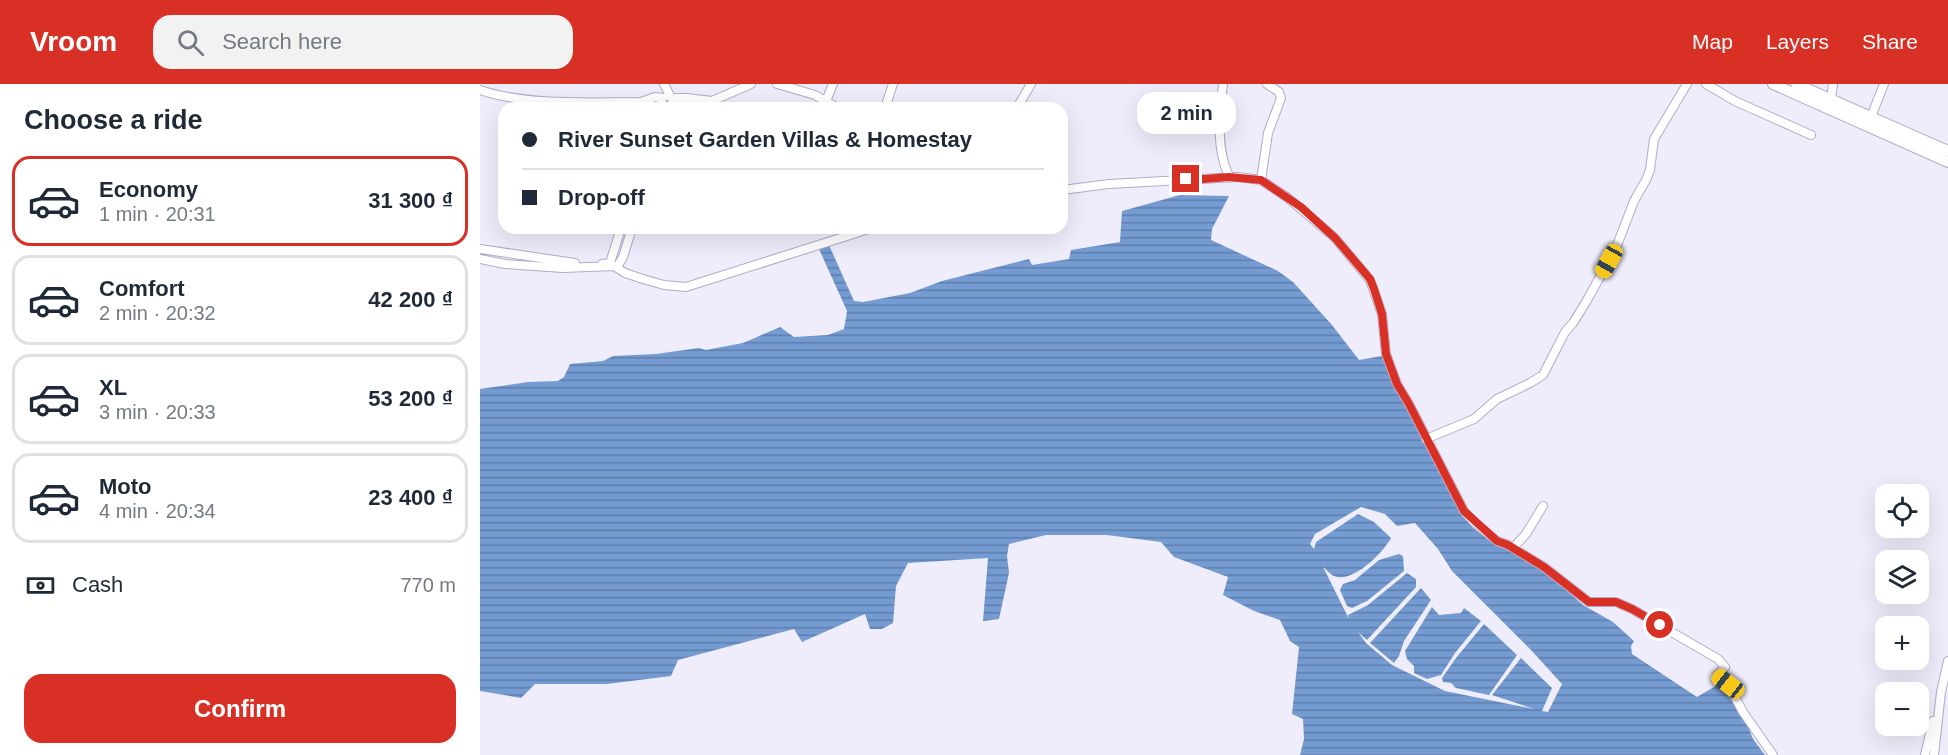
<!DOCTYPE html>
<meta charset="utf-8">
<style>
:root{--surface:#fff;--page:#f2f2f3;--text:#1f2937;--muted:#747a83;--line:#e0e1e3;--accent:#d93025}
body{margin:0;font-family:Helvetica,sans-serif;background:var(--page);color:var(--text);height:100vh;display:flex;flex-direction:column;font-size:22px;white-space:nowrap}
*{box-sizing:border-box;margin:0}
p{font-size:20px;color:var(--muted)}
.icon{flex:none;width:33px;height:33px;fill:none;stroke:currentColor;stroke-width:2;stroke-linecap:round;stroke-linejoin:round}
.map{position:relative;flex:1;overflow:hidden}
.drawer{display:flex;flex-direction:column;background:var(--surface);width:480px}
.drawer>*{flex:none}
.guide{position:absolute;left:18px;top:18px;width:570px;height:132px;border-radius:18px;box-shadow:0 6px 24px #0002;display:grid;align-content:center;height:132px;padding:0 24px;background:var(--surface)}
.buttons{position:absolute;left:1395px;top:400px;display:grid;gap:12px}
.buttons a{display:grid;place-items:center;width:54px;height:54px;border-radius:12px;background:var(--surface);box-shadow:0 6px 24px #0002;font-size:30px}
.end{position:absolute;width:27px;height:27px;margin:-14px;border:8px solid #d93025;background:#fff;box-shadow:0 0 0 3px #fff}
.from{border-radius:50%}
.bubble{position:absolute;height:42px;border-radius:18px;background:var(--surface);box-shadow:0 6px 24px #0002;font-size:20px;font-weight:700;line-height:42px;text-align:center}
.car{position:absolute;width:18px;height:36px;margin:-18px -9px;border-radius:8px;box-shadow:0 0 4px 2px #0007;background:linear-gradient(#f5c518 24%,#345 0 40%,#f5c518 0 76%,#345 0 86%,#f5c518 0)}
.guide b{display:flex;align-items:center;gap:21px;height:57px;font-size:22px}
.guide b+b{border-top:2px solid var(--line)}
.guide i{width:15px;height:15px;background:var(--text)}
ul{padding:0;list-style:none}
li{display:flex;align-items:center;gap:18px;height:90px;margin:0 12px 9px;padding:0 12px;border:3px solid var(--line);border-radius:18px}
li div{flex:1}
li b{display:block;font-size:22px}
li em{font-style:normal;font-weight:700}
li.active{border-color:var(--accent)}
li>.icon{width:54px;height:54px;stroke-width:1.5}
h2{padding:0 24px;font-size:27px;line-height:72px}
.pay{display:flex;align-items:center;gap:15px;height:66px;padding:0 24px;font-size:22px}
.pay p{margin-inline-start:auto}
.action{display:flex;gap:12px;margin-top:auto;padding:12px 24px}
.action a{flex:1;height:69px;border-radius:18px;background:var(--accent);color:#fff;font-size:24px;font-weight:700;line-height:69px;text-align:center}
header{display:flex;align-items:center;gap:36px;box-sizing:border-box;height:84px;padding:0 30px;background:var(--accent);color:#fff}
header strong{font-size:28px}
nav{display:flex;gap:33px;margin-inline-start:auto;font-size:21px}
.search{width:420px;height:54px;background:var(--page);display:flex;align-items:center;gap:15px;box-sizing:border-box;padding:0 21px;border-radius:18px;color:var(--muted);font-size:22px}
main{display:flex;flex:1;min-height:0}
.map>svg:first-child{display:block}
.water{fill:url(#water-rules);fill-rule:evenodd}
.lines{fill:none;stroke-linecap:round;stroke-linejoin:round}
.minor-casing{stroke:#b1aacb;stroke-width:10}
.major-casing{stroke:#b1aacb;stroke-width:12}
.minor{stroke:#fff;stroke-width:8}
.major{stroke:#fff;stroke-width:10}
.route{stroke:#d93025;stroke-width:8}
</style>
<header>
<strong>Vroom</strong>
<div class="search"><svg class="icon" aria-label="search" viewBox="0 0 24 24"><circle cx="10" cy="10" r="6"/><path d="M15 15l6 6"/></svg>Search here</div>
<nav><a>Map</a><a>Layers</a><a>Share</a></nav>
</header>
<main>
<section class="drawer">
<h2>Choose a ride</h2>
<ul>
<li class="active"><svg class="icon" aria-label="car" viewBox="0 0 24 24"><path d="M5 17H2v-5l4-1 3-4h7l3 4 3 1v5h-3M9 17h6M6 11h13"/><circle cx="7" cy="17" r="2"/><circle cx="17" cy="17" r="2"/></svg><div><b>Economy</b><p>1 min · 20:31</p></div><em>31 300 ₫</em></li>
<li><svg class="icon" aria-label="car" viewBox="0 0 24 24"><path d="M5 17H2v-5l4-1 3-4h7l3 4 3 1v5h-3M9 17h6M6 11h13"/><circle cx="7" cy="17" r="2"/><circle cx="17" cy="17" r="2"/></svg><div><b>Comfort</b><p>2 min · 20:32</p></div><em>42 200 ₫</em></li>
<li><svg class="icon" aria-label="car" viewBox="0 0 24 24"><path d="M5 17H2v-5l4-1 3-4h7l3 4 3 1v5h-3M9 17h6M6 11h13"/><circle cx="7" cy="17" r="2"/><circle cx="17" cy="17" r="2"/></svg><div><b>XL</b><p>3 min · 20:33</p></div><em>53 200 ₫</em></li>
<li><svg class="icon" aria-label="car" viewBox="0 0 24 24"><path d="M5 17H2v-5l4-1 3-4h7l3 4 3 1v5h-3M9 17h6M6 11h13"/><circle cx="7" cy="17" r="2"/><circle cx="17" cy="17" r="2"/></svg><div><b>Moto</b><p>4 min · 20:34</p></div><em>23 400 ₫</em></li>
</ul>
<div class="pay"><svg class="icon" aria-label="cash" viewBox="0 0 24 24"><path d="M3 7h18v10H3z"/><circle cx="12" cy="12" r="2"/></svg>Cash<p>770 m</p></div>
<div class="action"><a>Confirm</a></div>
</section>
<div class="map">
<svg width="1468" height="671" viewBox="0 0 1468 671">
<defs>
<pattern id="water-rules" width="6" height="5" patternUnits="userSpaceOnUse" patternTransform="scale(1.5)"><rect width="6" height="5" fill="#749cd2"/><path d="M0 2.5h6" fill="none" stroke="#5e7eaa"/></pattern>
</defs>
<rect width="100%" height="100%" fill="#efedfb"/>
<path class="water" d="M 700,111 L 749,112 L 732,145 L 731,156 L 798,187 L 813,198 L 852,241 L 879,276 L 902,272 L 945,360 L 982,430 L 993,444 L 1010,457 L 1036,469 L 1075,496 L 1103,521 L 1133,538 L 1154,557 L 1151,562 L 1152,570 L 1217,613 L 1239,600 L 1265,634 L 1273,655 L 1285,671 L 820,671 L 824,655 L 823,635 L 812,630 L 819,563 L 810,557 L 800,536 L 774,527 L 743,511 L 748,493 L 694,473 L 681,458 L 627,451 L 566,451 L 529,460 L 527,472 L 529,489 L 519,535 L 503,537 L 508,474 L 428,479 L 416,502 L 413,539 L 402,545 L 390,545 L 385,530 L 322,558 L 314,545 L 198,576 L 191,592 L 127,600 L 55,600 L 41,614 L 0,607 L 0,305 L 48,298 L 78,297 L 84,293 L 90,280 L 123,277 L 133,272 L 176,270 L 219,264 L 226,266 L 263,259 L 300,243 L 314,253 L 348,251 L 364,245 L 367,227 L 339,165 L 349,161 L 374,217 L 383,218 L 430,209 L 462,197 L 549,175 L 552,181 L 589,175 L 591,166 L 640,158 L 642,127 ZM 881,423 L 905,430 L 917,442 L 935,439 L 958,465 L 972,487 L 1051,566 L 1082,600 L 1068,628 L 1062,627 L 1072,604 L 1041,574 L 1012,611 L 1054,625 L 965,607 L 912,581 L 886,559 L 878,548 L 887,556 L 936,503 L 936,495 L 927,489 L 888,521 L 868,531 L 869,535 L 843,483 C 846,485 851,491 854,492 C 872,500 903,469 911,454 L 894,438 L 878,430 L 836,458 L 834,465 L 830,460 L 835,450 Z
M 919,470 L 923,472 L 924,487 L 887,517 L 872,524 L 867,522 L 860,506 L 863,500 L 875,496 L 899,476 Z
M 941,504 L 951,516 L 924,557 L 919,572 L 914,579 L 890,559 Z
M 952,523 L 959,531 L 981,529 L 984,524 L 1001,537 L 975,569 L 961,591 L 947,595 L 934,589 L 934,582 L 927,575 L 925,567 Z
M 1004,540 L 1037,571 L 1009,611 L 976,604 L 971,599 L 963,598 L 962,594 L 976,574 Z"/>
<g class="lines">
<defs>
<path id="minor" d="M 184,0 L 193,18
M 297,0 L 335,11 L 358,24
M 743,0 C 739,29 736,66 749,92
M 1226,0 L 1255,17 L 1331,51
M 0,6 C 48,22 111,18 161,18 L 175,13 L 183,14 L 179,24
M 1351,15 L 1353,0
M 346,17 L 353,0
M 190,24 L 196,14 L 206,14 L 232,17 L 271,0
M 405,24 L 413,0
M 537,24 L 551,0
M 1391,33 L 1404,0
M 781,96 L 788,49 L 801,14 L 799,8 L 787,0
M 582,106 L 629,100 L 758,93 L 781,96 L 808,114 L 855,154 L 890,196 L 902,230 L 906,270 L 917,300 L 929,320 L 984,427 L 994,438 L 1017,457 L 1028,461 L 1064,483 L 1109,518 L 1136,518 L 1152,525 L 1238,575 L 1245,583 L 1237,592 L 1248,600 L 1263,628 L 1293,671
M 0,165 L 95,179
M 0,175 L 25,180 L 83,184 L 134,182 L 145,189 L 163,195 L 184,201 L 206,203 L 392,144
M 122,180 L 130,179 L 141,144
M 137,183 L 143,173 L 152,144
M 946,355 L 994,335 L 1017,315 L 1050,299 L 1063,291 L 1085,248 L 1093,239 L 1106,218 L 1136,164 L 1154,117 L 1166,96 L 1170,86 L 1174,55 L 1207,0
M 1033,464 L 1046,450 L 1063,422
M 1445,671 L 1453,637
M 1454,671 L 1461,608 L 1468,577"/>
<path id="major" d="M 1293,0 L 1468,78
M 1316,0 L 1468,67"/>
</defs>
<use href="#minor" class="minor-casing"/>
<use href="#major" class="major-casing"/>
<use href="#minor" class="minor"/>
<use href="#major" class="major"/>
</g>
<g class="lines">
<path class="route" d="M 706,95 L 724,95 L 749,93 L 781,96 L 821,123 L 855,154 L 890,195 L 894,205 L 902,230 L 906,270 L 917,300 L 929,320 L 984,427 L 1017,457 L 1028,461 L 1064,483 L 1109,518 L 1136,518 L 1152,525 L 1180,541"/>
</g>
</svg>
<div class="buttons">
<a><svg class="icon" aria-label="locate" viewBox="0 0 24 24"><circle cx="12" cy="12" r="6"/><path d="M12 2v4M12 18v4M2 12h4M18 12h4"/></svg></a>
<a><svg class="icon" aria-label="layers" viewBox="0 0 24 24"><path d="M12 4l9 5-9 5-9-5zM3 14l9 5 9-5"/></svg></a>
<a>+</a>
<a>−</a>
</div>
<i class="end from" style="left:1180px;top:541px"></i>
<i class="end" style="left:706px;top:95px"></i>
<div class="bubble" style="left:657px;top:8px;width:99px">2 min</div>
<i class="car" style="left:1129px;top:177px;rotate:209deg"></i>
<i class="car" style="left:1248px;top:600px;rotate:308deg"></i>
<div class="guide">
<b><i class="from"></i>River Sunset Garden Villas &amp; Homestay</b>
<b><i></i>Drop-off</b>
</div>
</div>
</main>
